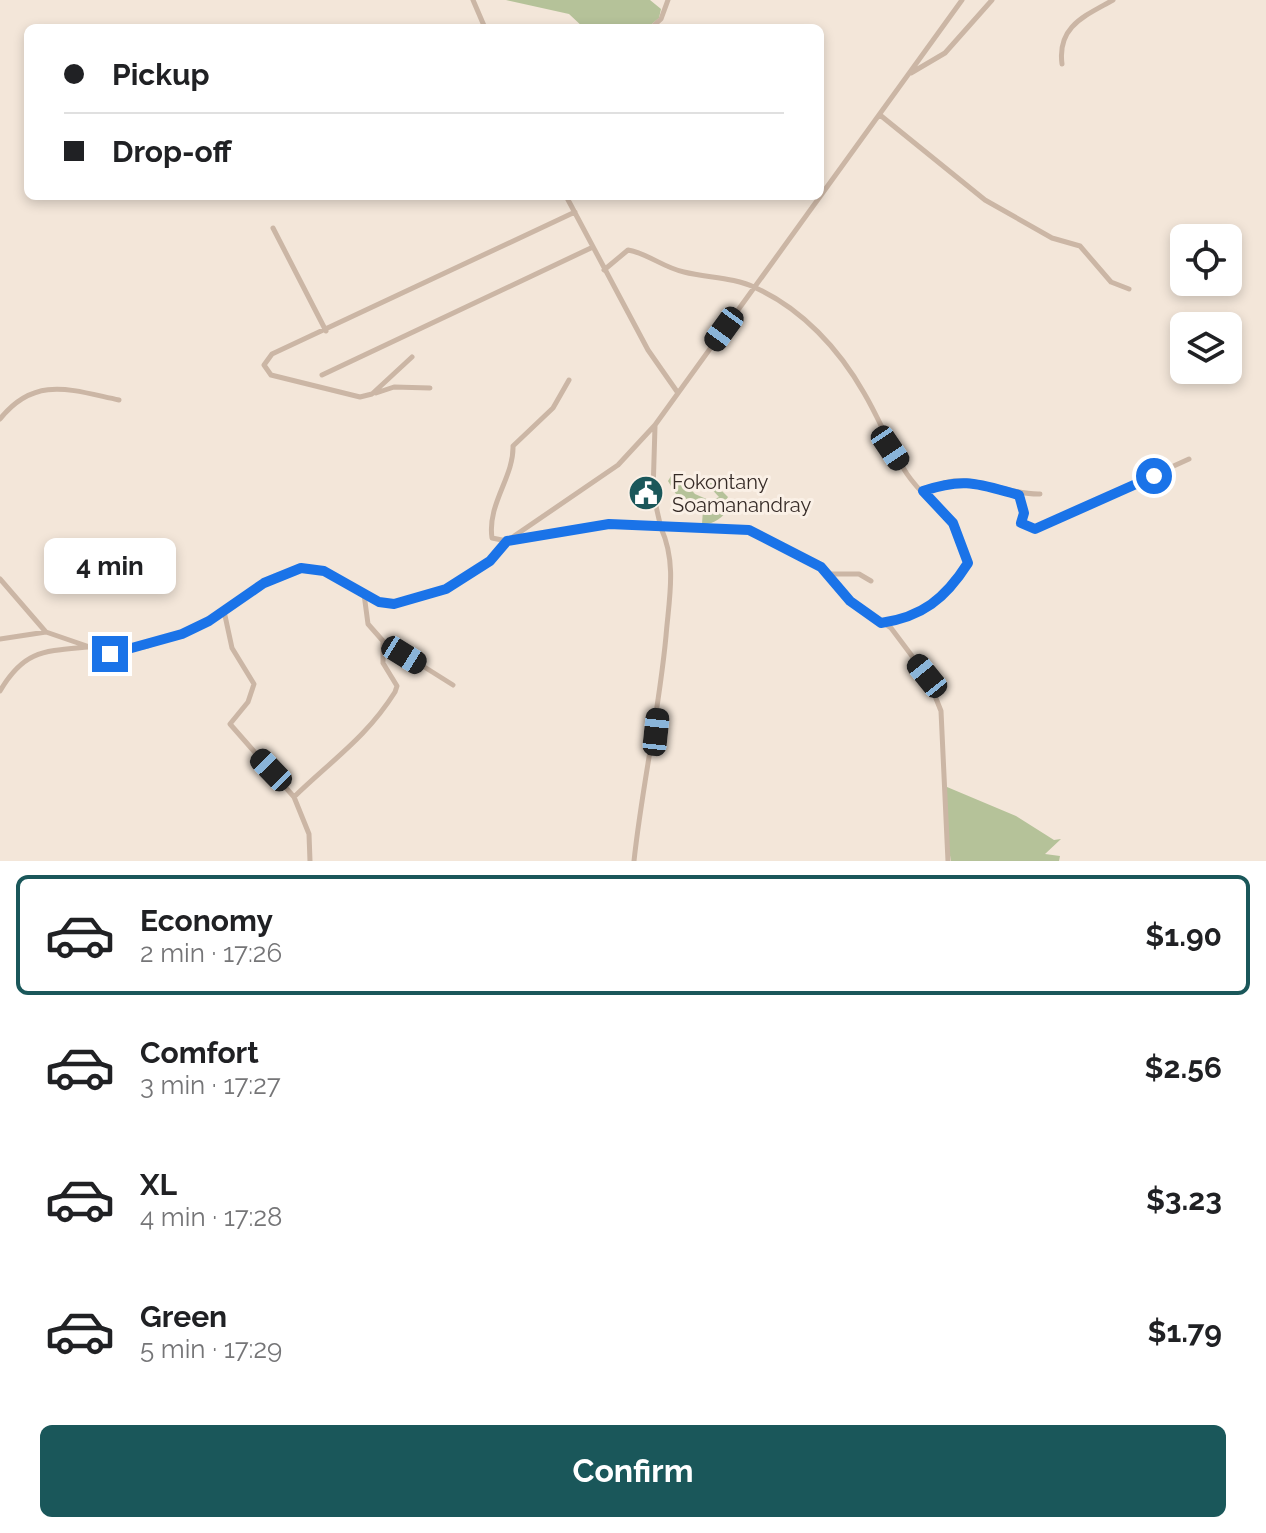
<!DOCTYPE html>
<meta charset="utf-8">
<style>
:root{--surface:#fff;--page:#f6f6f6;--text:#202124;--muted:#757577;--line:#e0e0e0;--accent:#1a575a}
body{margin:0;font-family:Raleway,sans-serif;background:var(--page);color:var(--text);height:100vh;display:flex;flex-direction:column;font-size:30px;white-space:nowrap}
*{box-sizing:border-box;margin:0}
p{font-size:26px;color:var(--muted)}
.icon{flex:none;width:44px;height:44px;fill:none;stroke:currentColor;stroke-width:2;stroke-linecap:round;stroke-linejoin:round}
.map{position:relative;height:861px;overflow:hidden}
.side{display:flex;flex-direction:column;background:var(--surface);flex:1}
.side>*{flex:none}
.hud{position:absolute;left:24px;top:24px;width:800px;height:176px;border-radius:12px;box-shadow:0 4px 12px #0003;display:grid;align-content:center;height:176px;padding:0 40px;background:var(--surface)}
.buttons{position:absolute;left:1170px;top:224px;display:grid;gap:16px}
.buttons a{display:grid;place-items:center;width:72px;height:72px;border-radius:12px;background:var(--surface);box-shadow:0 4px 12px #0003;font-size:40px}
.end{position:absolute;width:36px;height:36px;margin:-18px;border:10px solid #1a73e8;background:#fff;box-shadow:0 0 0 4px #fff}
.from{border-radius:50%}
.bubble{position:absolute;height:56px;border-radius:12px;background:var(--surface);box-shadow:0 4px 12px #0003;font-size:26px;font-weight:700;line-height:56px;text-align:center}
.car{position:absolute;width:24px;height:48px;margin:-24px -12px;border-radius:10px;box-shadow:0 0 6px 2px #0007;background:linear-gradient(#222 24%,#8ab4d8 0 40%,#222 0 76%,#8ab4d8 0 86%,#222 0)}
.hud b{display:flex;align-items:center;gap:28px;height:76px;font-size:30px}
.hud b+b{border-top:2px solid var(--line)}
.hud i{width:20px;height:20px;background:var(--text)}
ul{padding:14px 0 0;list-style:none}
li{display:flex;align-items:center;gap:24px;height:120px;margin:0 16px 12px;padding:0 24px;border:4px solid transparent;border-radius:12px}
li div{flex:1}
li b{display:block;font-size:30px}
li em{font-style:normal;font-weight:700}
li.current{border-color:var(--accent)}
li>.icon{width:72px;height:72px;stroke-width:1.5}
.cta{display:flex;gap:16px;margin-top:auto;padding:16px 40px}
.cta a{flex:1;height:92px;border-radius:12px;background:var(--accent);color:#fff;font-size:32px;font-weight:700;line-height:92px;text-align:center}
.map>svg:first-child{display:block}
.green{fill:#b5c299}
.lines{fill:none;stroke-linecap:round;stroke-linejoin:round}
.minor{stroke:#cbb6a5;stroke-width:5}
.route{stroke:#1a73e8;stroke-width:10}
.labels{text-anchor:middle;stroke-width:6;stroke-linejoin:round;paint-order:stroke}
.poi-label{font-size:20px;fill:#362b27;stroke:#faf0e6;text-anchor:start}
</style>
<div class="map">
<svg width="1266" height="861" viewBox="0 0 1266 861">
<rect width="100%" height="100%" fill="#f3e6d9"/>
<path class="green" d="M 506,0 L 650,0 L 661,9 L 659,18 L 647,28 L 584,28 L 569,14 Z
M 674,471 L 695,494 L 711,501 L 719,497 L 706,483 L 714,483 L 728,497 L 725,502 L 729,506 C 725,517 713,525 702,524 L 703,510 L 676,494 L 668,481 Z
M 947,787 L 1016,816 L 1054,840 L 1061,839 L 1045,854 L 1060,856 L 1059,861 L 951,861 L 947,839 Z"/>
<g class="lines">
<path class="minor" d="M 473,0 L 485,28
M 651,28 L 661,19 L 668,0
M 1062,64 C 1057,26 1085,16 1113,0
M 911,73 L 945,53 L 992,0
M 880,115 L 985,200 L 1052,238 L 1080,246 L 1111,282 L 1129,289
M 566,196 L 648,350 L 678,393
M 273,228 L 326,331
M 604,270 L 628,250 C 647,253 664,268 684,272 C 708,278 733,277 756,288 C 802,309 839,349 864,393 C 880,420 890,448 907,474 C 928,505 962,522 968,563 C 945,599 922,616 881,623
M 412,357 L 372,394 L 360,397 L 271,375 L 264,365 L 272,354 L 575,212
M 322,375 L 593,247
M 569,380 L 553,408 L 513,446 C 514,477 487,504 492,538 L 507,541 L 609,524 L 661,528 C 677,563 669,599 666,636 C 659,712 642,786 634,861
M 376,393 L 394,387 L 430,388
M 0,419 C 35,375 71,390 119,400
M 655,426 L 653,493 L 661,528 L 749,530 L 821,567 L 850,601 L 891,628 L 927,676 L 941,711 L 948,861
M 923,491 C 932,488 943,482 953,481 C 982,478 1011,495 1040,494
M 1019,495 L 1024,513 L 1021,523 L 1035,529 L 1189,459
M 829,574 L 859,574 L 871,581
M 0,579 L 45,631
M 364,594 L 368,624 L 383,641 L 453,685
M 224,611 L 232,648 L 254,684 L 248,702 L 230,724 L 294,797 L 309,834 L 310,861
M 0,639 L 46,632 L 110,654 L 148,646 L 209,621 L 264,583 L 301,568 L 324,571 L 379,602 L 394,604 L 425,597 L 458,582 L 490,561 L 507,541 L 618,465 L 655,425 L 962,0
M 0,691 C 24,650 44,651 88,647
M 294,797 C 332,760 366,738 395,692 L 397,686 L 383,663 L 383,641"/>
</g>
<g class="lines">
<path class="route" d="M 110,654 L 182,634 L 209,621 L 264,583 L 301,568 L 324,571 L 379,602 L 394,604 L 446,589 L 490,561 L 507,541 L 609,524 L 749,530 L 821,567 L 850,601 L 881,623 C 922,617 945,599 968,563 L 953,523 L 923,491 C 965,477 978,484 1019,495 L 1024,513 L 1021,523 L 1035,529 L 1154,476"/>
</g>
<defs>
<symbol id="civic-disc" viewBox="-11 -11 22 22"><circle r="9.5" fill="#1a575a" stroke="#faf0e6"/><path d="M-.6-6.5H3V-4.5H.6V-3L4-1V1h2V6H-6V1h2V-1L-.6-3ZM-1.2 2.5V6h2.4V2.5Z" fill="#fff"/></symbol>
</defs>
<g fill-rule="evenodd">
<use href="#civic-disc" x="626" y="473" width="40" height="40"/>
</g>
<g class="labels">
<g class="poi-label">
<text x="672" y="489">Fokontany<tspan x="672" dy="23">Soamanandray</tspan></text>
</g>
</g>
</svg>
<div class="buttons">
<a><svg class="icon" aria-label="locate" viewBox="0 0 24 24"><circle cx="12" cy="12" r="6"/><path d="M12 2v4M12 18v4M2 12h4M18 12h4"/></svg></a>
<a><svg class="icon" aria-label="layers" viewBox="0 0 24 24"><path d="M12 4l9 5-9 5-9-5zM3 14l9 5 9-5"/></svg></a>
</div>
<i class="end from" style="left:1154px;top:476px"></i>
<i class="end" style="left:110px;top:654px"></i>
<div class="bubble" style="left:44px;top:538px;width:132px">4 min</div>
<i class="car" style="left:724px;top:329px;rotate:216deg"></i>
<i class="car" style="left:890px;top:448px;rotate:146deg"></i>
<i class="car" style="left:404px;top:655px;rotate:122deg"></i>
<i class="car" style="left:927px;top:676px;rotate:321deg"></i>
<i class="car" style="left:656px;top:732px;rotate:6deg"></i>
<i class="car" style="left:271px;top:770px;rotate:316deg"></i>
<div class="hud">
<b><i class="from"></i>Pickup</b>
<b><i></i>Drop-off</b>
</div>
</div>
<section class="side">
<ul>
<li class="current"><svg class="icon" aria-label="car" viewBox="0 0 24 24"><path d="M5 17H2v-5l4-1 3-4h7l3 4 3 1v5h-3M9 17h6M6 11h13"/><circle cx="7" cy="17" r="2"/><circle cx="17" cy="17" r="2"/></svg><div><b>Economy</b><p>2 min · 17:26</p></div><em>$1.90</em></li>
<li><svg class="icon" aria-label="car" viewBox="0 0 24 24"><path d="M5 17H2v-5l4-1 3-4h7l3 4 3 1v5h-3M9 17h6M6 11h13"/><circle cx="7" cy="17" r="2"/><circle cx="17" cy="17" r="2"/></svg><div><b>Comfort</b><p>3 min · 17:27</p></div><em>$2.56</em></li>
<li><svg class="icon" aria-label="car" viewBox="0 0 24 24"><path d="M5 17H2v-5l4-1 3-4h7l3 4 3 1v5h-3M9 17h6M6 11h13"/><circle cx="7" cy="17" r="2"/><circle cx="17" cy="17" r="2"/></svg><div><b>XL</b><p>4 min · 17:28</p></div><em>$3.23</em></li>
<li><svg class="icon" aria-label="car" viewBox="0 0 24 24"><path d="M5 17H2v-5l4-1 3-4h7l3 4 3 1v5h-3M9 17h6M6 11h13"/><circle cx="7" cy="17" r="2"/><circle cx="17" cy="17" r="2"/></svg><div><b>Green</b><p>5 min · 17:29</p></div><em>$1.79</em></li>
</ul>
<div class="cta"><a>Confirm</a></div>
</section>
